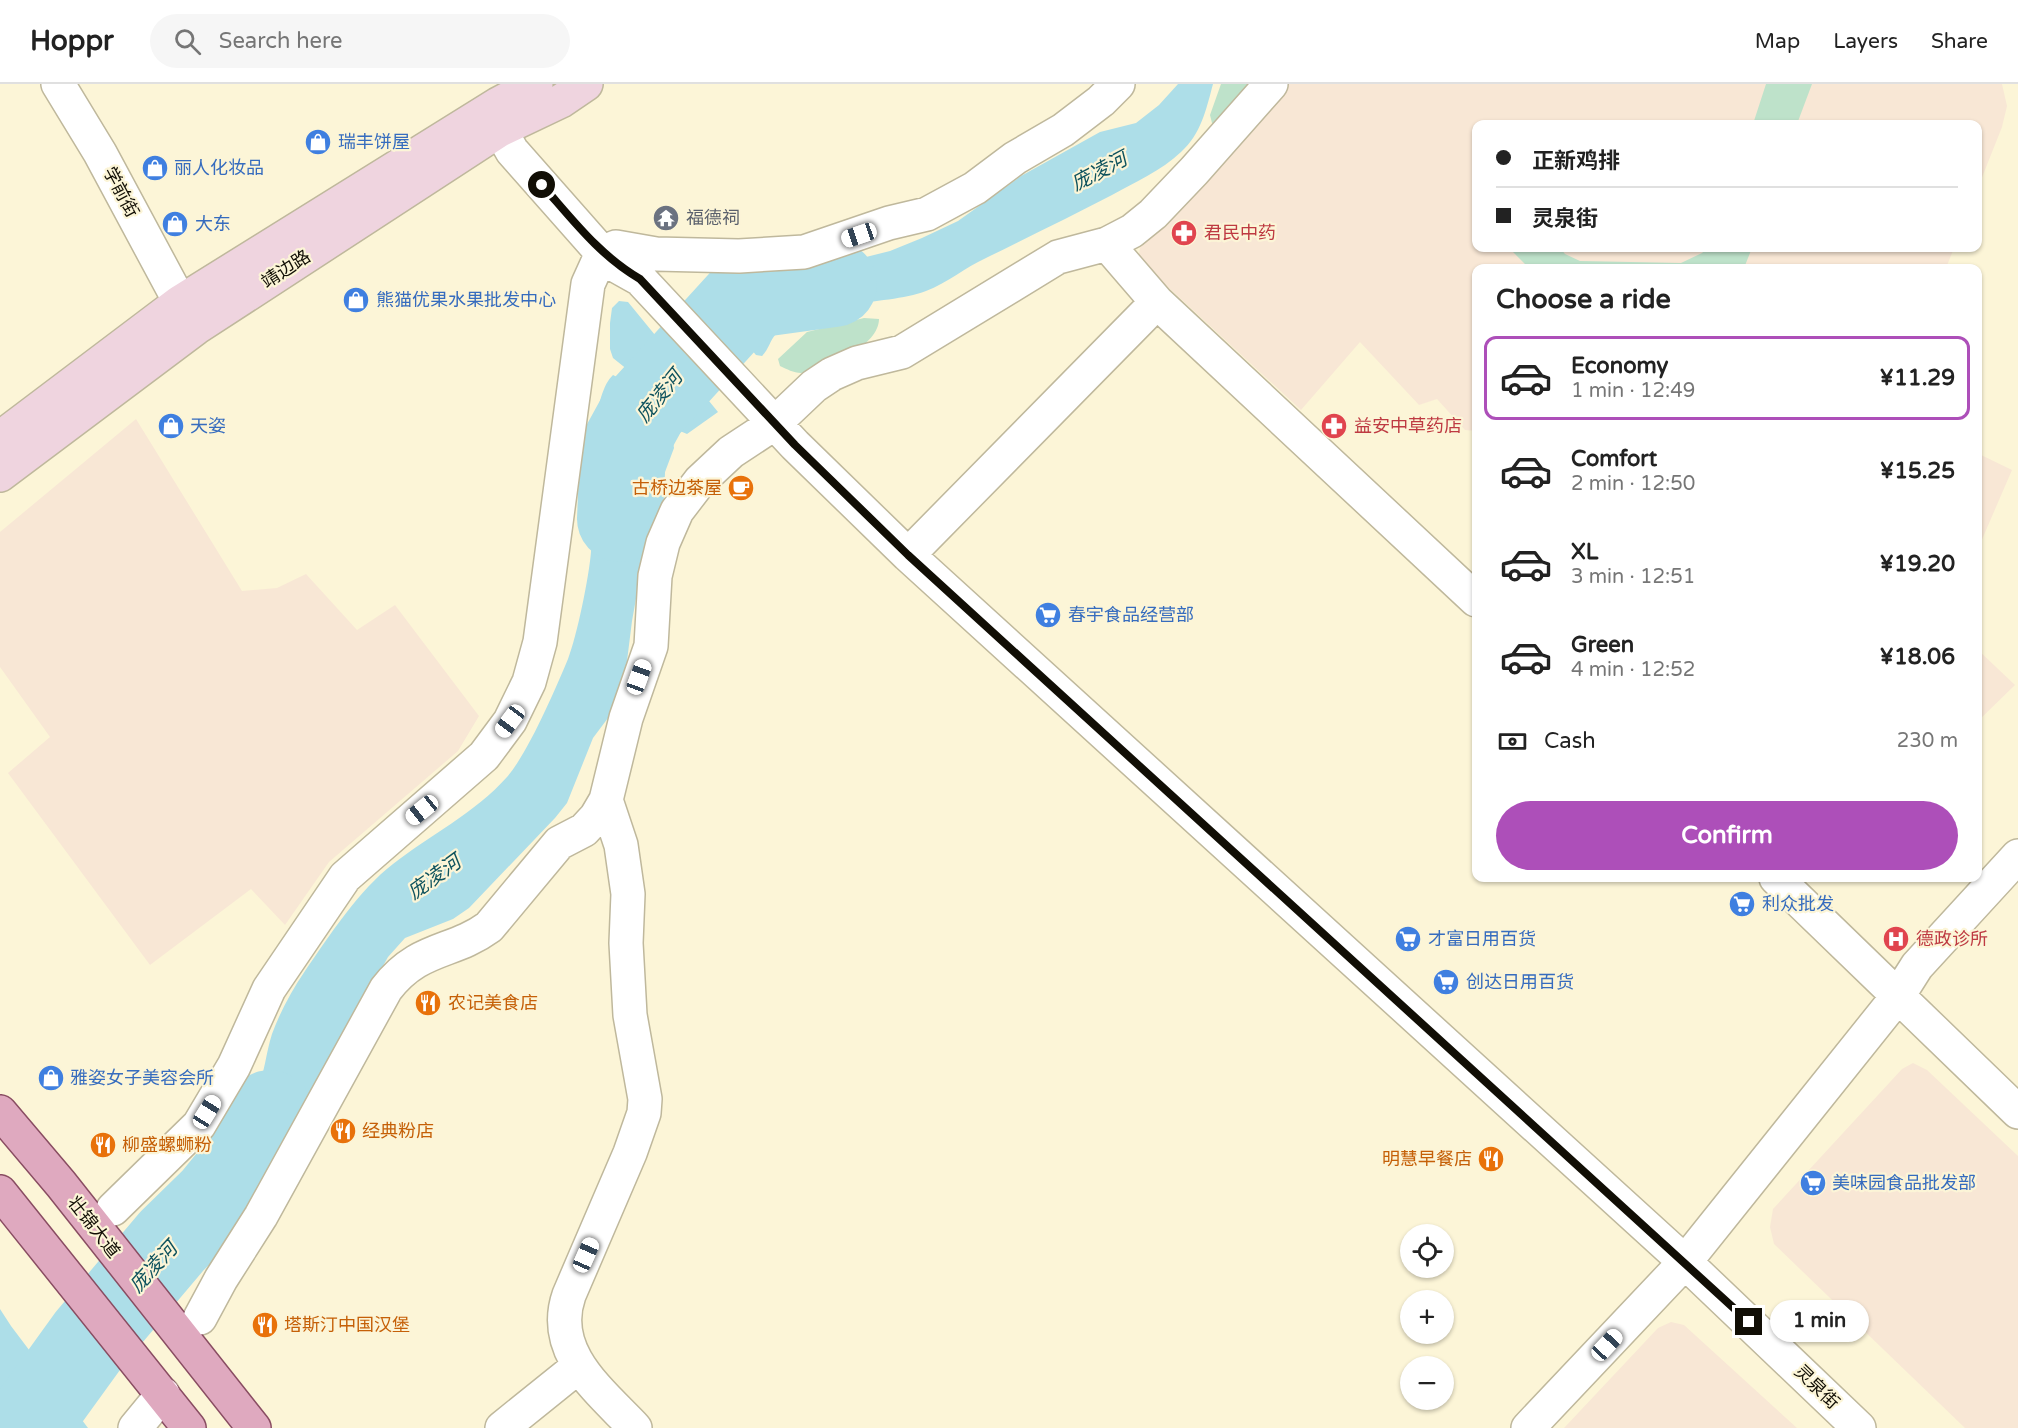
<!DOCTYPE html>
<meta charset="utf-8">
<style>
:root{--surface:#fff;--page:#f6f6f6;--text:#222;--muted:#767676;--line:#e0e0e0;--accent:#ad4fb9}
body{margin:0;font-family:"Varela Round","Noto Sans SC",sans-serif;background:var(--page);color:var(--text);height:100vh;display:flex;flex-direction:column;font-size:22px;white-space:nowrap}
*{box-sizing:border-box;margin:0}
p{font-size:20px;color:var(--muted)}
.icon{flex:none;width:33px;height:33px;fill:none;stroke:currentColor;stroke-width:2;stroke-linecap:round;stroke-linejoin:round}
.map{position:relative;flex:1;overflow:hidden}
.drawer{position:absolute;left:1472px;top:180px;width:510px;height:618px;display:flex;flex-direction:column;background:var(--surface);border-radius:12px;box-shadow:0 2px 4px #0004}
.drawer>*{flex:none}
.guide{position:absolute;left:1472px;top:36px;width:510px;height:132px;border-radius:12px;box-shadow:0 2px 4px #0004;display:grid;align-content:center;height:132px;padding:0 24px;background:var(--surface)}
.buttons{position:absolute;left:1400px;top:1140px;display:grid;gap:12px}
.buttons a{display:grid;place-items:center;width:54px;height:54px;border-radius:50%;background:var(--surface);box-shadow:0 2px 4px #0004;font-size:30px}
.end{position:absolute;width:27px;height:27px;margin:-14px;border:8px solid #110e05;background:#fff;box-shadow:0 0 0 3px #fff}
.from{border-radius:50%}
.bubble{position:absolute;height:42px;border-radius:21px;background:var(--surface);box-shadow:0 2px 4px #0004;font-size:20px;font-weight:700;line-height:42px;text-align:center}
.car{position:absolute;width:18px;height:36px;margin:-18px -9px;border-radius:8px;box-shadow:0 0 4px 2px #0007;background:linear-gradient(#fff 24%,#345 0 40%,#fff 0 76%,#345 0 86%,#fff 0)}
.guide b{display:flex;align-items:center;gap:21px;height:57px;font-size:22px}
.guide b+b{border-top:2px solid var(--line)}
.guide i{width:15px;height:15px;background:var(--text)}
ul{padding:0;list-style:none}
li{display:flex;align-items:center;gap:18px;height:84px;margin:0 12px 9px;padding:0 12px;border:3px solid transparent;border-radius:12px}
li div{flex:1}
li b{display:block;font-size:22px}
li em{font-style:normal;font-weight:700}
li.on{border-color:var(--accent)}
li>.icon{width:54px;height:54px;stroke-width:1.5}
h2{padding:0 24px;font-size:27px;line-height:72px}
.pay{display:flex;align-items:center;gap:15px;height:66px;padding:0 24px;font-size:22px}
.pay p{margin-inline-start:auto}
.primary-button{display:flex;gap:12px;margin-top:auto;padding:12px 24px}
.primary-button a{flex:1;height:69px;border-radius:36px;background:var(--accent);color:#fff;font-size:24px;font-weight:700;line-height:69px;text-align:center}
header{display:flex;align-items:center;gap:36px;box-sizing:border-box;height:84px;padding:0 30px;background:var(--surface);border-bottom:2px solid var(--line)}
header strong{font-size:28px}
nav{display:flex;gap:33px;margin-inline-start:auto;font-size:21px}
.search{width:420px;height:54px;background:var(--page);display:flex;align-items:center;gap:15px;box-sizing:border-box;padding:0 21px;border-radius:33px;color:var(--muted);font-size:22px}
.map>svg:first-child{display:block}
.commercial{fill:#f8e7d5}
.green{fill:#bee2ca}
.water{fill:#addee8}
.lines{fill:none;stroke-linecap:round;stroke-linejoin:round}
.river{stroke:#addee8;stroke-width:86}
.minor-casing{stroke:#bfb89c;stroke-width:36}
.secondary-casing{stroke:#bfb89c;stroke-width:36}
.primary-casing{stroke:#894d62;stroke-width:36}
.minor{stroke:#fff;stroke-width:33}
.secondary{stroke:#efd4df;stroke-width:33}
.primary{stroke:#dfa9bf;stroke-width:33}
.route{stroke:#110e05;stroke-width:8}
.labels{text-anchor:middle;stroke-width:4.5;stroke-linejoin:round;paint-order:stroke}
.shop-label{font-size:18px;fill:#366cbe;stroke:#fcf5d7;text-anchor:start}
.street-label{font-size:18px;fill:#110e05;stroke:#fcf5d7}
.worship-label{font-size:18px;fill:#5b616d;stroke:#fcf5d7;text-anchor:start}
.health-label{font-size:18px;fill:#be3a42;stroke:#fcf5d7;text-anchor:start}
.food-label{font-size:18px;fill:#c56008;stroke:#fcf5d7;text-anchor:start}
.water-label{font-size:20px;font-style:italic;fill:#0f535e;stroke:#fcf5d7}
</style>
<header>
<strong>Hoppr</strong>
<div class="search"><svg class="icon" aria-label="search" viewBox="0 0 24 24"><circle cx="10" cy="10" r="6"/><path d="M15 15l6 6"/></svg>Search here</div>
<nav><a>Map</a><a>Layers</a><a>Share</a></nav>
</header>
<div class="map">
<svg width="2018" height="1344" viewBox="0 0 2018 1344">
<rect width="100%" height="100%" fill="#fcf5d7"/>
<path class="commercial" d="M 1286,0 L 2002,0 L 2007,22 L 2002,43 L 1977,106 L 1977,40 L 1476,40 L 1476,164 L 1954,164 L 1946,184 L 1476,184 L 1476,347 L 1465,346 L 1437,315 L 1419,321 L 1360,258 L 1301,326 L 1142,179 L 1139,170 L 1141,159 Z
M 136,335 L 242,507 L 277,504 L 306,490 L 357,546 L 395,521 L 479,632 L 458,667 L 329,778 L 285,841 L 251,805 L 150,881 L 8,689 L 50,653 L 0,583 L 0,448 Z
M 1977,369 L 2012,386 L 1977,467 Z
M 1977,565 L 2015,601 L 1977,638 Z
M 1913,979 L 1927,986 L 2018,1072 L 2018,1344 L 1965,1344 L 1774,1160 L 1770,1143 L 1773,1125 L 1902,985 Z
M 1671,1238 L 1684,1241 L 1797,1344 L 1564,1344 L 1658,1244 Z"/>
<path class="green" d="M 1221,0 L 1258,0 L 1220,39 L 1212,39 L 1210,31 Z
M 1766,0 L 1812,0 L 1797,40 L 1753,40 Z
M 1509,164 L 1560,164 L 1565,170 L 1580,177 L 1681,179 L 1702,169 L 1707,164 L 1752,164 L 1744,184 L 1529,184 Z
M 864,234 L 879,235 C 879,261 830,284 807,288 C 797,291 789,286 780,282 L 778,275 L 807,248 Z"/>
<path class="water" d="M 1178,0 L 1213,0 C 1206,26 1201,50 1181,68 C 1161,87 1135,98 1112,111 C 1070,133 1028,153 986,174 C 966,183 947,199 926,207 C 883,223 808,214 776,250 C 770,256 769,265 762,272 L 756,271 L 707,213 L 707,205 L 712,197 L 854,176 L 890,167 L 922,154 L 958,137 L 1021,92 L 1100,48 L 1136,39 L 1159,21 Z
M 619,217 L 628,218 L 718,328 L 687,350 L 680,347 L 628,286 L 613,274 L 610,265 L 610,239 L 612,224 Z
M 613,291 L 625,297 L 672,351 L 674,364 L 653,420 L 632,537 L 625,593 L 608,634 L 593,654 L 567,719 L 555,734 L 469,824 L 453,835 L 405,854 L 388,873 L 227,1161 L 182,1090 C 210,1065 240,1041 257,1005 C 265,989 266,968 272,950 C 280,928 292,906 305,887 C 329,852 360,805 393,780 C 430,751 475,729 507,693 C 528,669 555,606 568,575 C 577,552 589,493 591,468 C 593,428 586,316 613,291 Z
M 0,1225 L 11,1242 L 88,1344 L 0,1344 Z"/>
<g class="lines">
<path class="river" d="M 620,435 L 623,364 L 645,324 L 747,212 L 834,200
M 25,1344 L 90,1254 L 172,1157 L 214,1116 L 237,1088 L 270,1029"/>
<defs>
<path id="minor" d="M 58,0 L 100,69 L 180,218
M 500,46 L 512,67 L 602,169 L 615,181 L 640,195 L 795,361 L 908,471 L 1685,1178 L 1859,1344
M 1107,160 L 1157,218 L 1476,516
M 908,471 L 1157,218
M 606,716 L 621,761 L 628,810 L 626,859 L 630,931 L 645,1015 L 644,1029 L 630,1069 L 569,1211 C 549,1268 600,1307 635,1344
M 1776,794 L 1898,912 L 1917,882 L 2018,772
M 113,1125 L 199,1041 L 234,982 L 269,905 L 345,793 L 484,672 L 510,637 L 529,598 L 540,558 L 588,200 L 602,169 L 616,163 L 656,170 L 739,172 L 804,168 L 889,139 L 927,130 L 975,104 L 1015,74 L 1063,46 L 1101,17 L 1118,0
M 200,1234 L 221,1195 L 261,1132 L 386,905 C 419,862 452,870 489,843 L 559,759 L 584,746 L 596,733 L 606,716 L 626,634 L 651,562 L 655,492 L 663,459 L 677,427 L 700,397 L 731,368 L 775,339 L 814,302 L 832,290 L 857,279 L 902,268 L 1058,173 L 1107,160 L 1132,147 L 1153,130 L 1194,87 L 1271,0
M 135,1344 L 163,1310
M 502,1344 L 579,1282
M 1528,1344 L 1685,1178 L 1898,912 L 2018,1028"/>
<path id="secondary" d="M 0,354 L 180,218 L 498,20 L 536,0
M 0,391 L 196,244 L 500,46 L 561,17 L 586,0"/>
<path id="primary" d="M 0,1028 L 61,1100 L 254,1344
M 0,1108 L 189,1344"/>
</defs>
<use href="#minor" class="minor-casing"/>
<use href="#secondary" class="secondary-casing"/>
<use href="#primary" class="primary-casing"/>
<use href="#minor" class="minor"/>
<use href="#secondary" class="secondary"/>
<use href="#primary" class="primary"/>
</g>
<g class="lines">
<path class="route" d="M 542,101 C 573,136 599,171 640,195 L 795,361 L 908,471 L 1749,1238"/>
</g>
<defs>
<symbol id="shop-disc" viewBox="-11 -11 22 22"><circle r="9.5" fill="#3f7fe0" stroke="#fcf5d7"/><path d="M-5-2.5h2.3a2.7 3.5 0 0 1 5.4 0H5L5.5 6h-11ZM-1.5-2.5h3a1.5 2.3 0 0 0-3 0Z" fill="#fff"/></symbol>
<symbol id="temple-disc" viewBox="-11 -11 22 22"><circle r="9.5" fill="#6b7280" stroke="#fcf5d7"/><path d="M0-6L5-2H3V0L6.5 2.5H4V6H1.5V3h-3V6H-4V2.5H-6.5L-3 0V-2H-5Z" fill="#fff"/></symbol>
<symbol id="pharmacy-disc" viewBox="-11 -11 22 22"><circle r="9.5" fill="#e0444e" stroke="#fcf5d7"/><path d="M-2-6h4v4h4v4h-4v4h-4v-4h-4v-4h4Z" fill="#fff"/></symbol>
<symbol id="cafe-disc" viewBox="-11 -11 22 22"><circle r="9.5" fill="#e8710a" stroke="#fcf5d7"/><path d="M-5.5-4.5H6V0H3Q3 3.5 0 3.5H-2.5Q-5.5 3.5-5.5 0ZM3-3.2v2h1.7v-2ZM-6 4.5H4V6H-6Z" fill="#fff"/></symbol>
<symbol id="supermarket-disc" viewBox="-11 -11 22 22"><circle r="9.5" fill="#3f7fe0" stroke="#fcf5d7"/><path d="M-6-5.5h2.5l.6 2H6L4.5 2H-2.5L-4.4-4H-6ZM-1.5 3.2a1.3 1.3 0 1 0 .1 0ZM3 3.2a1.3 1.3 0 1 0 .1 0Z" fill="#fff"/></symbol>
<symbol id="hospital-disc" viewBox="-11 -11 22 22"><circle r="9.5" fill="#e0444e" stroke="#fcf5d7"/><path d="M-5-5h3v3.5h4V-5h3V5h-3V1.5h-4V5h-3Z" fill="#fff"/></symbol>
<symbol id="restaurant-disc" viewBox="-11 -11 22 22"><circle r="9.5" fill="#e8710a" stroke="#fcf5d7"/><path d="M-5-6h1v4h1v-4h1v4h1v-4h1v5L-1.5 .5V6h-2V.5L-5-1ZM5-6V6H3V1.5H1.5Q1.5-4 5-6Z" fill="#fff"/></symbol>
</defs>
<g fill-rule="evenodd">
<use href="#shop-disc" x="303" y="43" width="30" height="30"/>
<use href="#shop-disc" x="140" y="69" width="30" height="30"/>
<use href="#temple-disc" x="651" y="119" width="30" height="30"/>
<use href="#shop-disc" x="160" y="125" width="30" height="30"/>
<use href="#pharmacy-disc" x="1169" y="134" width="30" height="30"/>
<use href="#shop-disc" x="341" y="201" width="30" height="30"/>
<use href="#shop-disc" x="156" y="327" width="30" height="30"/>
<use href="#pharmacy-disc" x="1319" y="327" width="30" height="30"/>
<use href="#cafe-disc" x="726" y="389" width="30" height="30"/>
<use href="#supermarket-disc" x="1033" y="516" width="30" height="30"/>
<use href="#supermarket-disc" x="1727" y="805" width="30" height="30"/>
<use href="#supermarket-disc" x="1393" y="840" width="30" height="30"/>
<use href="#hospital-disc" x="1881" y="840" width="30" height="30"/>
<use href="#supermarket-disc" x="1431" y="883" width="30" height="30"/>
<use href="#restaurant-disc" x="413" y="904" width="30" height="30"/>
<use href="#shop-disc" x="36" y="979" width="30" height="30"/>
<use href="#restaurant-disc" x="328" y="1032" width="30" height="30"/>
<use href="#restaurant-disc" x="88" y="1046" width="30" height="30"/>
<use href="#restaurant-disc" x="1476" y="1060" width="30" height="30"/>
<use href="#supermarket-disc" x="1798" y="1084" width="30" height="30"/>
<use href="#restaurant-disc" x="250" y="1226" width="30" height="30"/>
</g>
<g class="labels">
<g class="shop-label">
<text x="338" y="64">瑞丰饼屋</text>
<text x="174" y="90">丽人化妆品</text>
<text x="195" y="146">大东</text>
<text x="376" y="222">熊猫优果水果批发中心</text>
<text x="190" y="348">天姿</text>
<text x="1068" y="537">春宇食品经营部</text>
<text x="1762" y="826">利众批发</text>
<text x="1428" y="861">才富日用百货</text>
<text x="1466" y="904">创达日用百货</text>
<text x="70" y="1000">雅姿女子美容会所</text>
<text x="1832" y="1105">美味园食品批发部</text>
</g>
<g class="street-label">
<text transform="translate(121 108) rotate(62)" y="6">学前街</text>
<text transform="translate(286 185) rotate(-33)" y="6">靖边路</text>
<text transform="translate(94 1143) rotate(52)" y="6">壮锦大道</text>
<text transform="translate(1817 1303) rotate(44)" y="6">灵泉街</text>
</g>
<g class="worship-label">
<text x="686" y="140">福德祠</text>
</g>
<g class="health-label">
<text x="1204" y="155">君民中药</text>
<text x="1354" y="348">益安中草药店</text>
<text x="1916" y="861">德政诊所</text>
</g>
<g class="food-label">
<text x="722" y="410" text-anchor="end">古桥边茶屋</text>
<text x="448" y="925">农记美食店</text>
<text x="362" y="1053">经典粉店</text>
<text x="122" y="1067">柳盛螺蛳粉</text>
<text x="1472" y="1081" text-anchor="end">明慧早餐店</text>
<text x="284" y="1247">塔斯汀中国汉堡</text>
</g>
<g class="water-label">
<text transform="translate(1099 87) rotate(-28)" y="7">庞凌河</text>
<text transform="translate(659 312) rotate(-51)" y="7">庞凌河</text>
<text transform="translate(434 793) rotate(-36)" y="7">庞凌河</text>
<text transform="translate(153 1183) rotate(-48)" y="7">庞凌河</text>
</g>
</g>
</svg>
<div class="buttons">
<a><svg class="icon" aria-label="locate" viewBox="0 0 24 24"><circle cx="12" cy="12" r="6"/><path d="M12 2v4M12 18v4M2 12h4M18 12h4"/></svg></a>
<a>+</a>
<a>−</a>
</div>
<i class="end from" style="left:542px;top:101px"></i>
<i class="end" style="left:1749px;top:1238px"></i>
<div class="bubble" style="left:1770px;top:1216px;width:99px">1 min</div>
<i class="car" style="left:859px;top:151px;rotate:251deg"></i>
<i class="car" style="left:639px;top:593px;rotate:20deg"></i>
<i class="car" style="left:510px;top:637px;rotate:217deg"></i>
<i class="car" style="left:422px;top:726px;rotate:231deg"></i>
<i class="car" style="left:207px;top:1028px;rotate:32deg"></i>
<i class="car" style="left:586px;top:1171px;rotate:24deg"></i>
<i class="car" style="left:1607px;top:1261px;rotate:43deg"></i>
<div class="guide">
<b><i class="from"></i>正新鸡排</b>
<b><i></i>灵泉街</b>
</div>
<section class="drawer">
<h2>Choose a ride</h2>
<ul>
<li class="on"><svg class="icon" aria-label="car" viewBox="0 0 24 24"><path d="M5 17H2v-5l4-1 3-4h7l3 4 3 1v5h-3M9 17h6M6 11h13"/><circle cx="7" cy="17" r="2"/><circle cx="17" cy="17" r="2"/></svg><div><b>Economy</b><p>1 min · 12:49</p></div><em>¥11.29</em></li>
<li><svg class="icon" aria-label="car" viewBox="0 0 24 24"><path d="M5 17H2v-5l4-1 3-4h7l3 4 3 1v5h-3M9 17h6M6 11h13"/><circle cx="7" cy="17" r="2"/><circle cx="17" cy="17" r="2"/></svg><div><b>Comfort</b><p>2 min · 12:50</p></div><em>¥15.25</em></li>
<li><svg class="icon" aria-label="car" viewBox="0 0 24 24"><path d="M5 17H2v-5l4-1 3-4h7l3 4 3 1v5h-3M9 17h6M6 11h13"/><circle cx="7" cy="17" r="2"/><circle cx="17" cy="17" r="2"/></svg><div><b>XL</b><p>3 min · 12:51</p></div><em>¥19.20</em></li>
<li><svg class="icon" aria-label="car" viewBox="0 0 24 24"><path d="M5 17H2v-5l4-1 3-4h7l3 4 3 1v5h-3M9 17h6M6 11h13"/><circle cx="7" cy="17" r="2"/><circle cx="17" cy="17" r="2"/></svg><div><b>Green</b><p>4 min · 12:52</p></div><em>¥18.06</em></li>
</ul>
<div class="pay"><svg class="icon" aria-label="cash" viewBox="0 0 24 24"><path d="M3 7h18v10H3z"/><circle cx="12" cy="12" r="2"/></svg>Cash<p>230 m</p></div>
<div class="primary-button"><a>Confirm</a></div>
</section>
</div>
